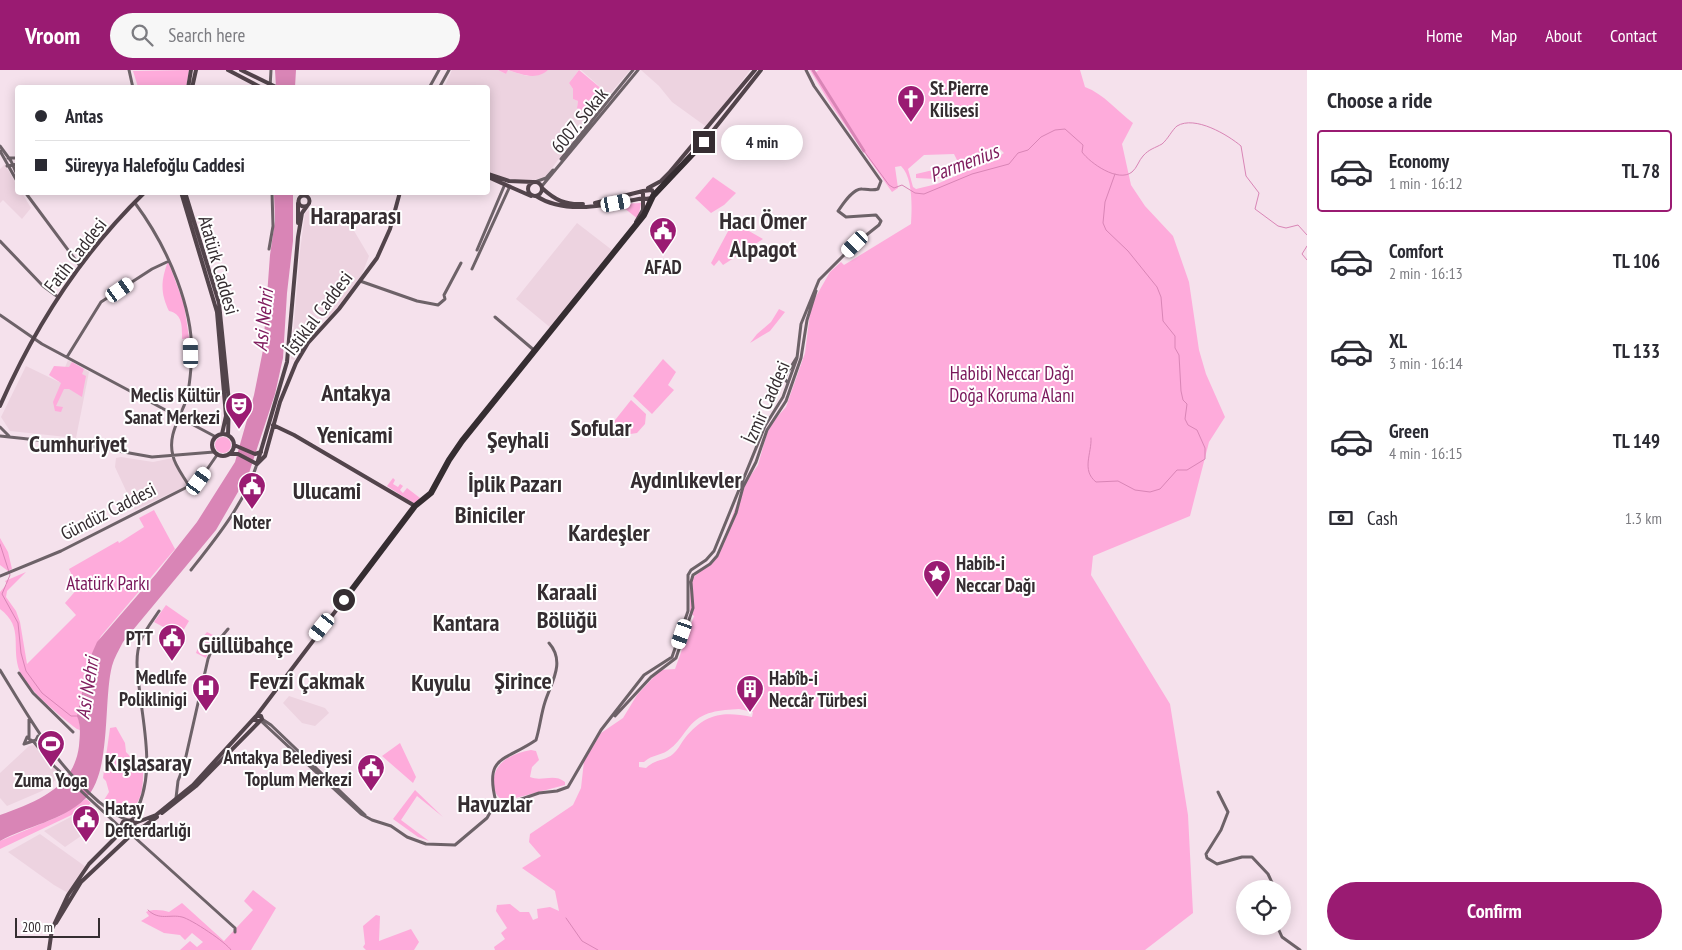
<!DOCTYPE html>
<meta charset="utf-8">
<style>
:root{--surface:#fff;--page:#f7f7f7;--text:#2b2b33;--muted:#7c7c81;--line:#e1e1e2;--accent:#9a1b72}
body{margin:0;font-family:"PT Sans Narrow",sans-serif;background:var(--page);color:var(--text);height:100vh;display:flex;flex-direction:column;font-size:19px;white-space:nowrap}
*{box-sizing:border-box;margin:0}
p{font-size:16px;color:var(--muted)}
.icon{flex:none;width:28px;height:28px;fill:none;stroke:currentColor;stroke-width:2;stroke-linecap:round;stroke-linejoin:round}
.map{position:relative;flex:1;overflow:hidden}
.drawer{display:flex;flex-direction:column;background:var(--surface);width:375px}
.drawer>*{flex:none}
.top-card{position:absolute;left:15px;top:15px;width:475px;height:110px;border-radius:5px;box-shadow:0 2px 12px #0003;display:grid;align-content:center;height:110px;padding:0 20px;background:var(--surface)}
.controls{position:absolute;left:1236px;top:810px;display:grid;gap:10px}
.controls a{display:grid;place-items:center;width:55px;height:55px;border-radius:50%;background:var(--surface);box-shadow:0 2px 12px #0003;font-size:25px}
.scale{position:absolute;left:15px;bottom:12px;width:85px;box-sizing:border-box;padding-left:5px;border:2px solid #352d31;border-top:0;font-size:14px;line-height:18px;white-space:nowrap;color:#352d31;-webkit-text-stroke:4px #fff;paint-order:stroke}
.end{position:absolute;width:22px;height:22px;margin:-11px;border:6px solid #352d31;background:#fff;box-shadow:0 0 0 2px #fff}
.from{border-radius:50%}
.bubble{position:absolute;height:35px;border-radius:18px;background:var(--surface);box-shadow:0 2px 12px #0003;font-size:16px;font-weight:700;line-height:35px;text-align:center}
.car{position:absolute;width:15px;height:30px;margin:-15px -8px;border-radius:6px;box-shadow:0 0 4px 1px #0007;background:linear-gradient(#fff 24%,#345 0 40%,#fff 0 76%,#345 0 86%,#fff 0)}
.top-card b{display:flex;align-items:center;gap:18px;height:48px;font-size:19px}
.top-card b+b{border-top:1px solid var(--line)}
.top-card i{width:12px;height:12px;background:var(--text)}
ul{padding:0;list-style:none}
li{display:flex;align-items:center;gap:15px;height:82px;margin:0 10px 8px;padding:0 10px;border:2px solid transparent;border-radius:5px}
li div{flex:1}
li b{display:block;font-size:19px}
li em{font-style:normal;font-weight:700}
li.selected{border-color:var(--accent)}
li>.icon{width:45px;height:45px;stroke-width:1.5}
h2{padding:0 20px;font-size:22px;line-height:60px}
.pay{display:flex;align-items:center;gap:12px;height:55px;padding:0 20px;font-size:19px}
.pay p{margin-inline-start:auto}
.button{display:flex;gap:10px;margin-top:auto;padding:10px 20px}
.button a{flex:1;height:58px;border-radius:30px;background:var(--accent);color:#fff;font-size:20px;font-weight:700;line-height:58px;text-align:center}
header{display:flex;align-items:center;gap:30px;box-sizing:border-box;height:70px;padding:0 25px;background:var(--accent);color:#fff}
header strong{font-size:24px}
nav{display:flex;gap:28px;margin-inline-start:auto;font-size:18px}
.search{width:350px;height:45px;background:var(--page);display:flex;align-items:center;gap:12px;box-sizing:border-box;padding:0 18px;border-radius:28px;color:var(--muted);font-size:19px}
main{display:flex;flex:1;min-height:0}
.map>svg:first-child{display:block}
.built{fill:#edd3e0}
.green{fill:#feabdb;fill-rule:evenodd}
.water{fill:#d985b6}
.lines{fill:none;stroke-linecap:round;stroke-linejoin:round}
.stream{stroke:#d985b6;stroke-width:1}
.canal{stroke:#d985b6;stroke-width:3}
.secondary{stroke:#6d6268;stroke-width:3}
.primary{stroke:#52444b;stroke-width:4}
.route{stroke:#352d31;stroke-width:6}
.labels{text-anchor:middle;stroke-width:4;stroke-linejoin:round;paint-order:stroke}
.poi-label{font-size:19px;font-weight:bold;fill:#352d31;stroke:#fff;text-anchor:start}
.street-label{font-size:19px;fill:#352d31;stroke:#fff}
.park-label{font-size:19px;fill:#79165a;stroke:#fff}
.water-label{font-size:20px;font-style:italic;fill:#801e5f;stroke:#fff}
.district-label{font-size:24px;font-weight:bold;fill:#352d31;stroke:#fff}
</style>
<header>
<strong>Vroom</strong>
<div class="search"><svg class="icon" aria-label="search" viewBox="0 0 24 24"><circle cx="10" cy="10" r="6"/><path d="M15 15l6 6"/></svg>Search here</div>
<nav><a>Home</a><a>Map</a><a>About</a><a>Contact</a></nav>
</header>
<main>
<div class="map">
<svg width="1307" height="880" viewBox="0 0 1307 880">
<rect width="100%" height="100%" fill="#f5e1ec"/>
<path class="built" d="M 452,0 L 498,0 L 506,4 L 507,0 L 527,6 L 548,0 L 579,0 L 569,13 L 573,19 L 573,29 L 578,31 L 577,38 L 590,47 L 546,106 L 532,111 L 505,110 L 488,103 L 488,18 L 444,18 Z
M 581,0 L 630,0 L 609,25 Z
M 641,0 L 750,0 L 708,58 L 672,32 L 659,16 Z
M 5,94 L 17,116 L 18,122 L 22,123 L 31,138 L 22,149 L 3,130 L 0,133 L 0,99 Z
M 313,137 L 347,149 L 369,186 L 361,207 L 329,248 L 322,248 L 294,290 L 291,289 L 300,181 L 305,143 Z
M 577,153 L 612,180 L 552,259 L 516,229 Z
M 68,290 L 89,302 L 76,368 L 10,361 L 1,347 L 26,296 L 59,312 Z
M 121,387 L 153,392 L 173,388 L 188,415 L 135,440 L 115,397 L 116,388 Z
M 289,626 L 325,638 L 329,643 L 315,656 L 302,653 L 283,633 Z
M 33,675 L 37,677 L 62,705 L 42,721 L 7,736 L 0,728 L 0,703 L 29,676 Z
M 86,739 L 97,755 L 65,777 L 44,761 Z
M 40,764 L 86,797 L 68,823 L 54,815 L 8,782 Z"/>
<path class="green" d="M 189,0 L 186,18 L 138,17 L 133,1 Z
M 498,0 L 548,0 C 536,11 521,4 508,0 L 506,4 Z
M 579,0 L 609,25 L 590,47 L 577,38 L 578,31 L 573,29 L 573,19 L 569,13 Z
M 810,0 L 816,2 L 819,0 L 1080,0 L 1085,17 C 1104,24 1117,41 1133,53 L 1122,74 L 1131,115 L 1145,136 L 1173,166 L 1189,212 L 1199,280 L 1206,304 L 1225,347 L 1209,372 L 1190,446 L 1093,486 L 1091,505 L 1170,634 L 1188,745 L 1193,843 L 1145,880 L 495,880 L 494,877 L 505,869 L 501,863 L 507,858 L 496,841 L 497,835 L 510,834 L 520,842 L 529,842 L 533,850 L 538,848 L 537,839 L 550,837 L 559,841 L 555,821 L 522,798 L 541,786 L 529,772 L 530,764 L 573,735 L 581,718 L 584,691 L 601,663 L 623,648 L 637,625 L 660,600 L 675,599 L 694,546 L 690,543 L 690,510 L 716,489 L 744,415 L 758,395 L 769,356 L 786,337 L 805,283 L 811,235 L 830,202 L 841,192 L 844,195 L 911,154 C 912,137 913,107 901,96 L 895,97 L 898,118 L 892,122 L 831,35 ZM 999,78 L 1004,83 L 996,88 L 937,114 L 916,119 L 913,117 L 908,99 L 924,85 L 954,84 L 959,94 L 916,104 L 916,108 L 935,109 L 945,107 ZM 739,639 L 753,642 L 752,647 C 722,641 705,644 685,668 C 681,673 678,680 673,684 C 665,691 655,689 646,698 L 639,697 L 639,692 L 644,692 C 652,684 663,686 671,678 C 678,673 683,664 689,657 C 702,641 720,640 739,639 Z
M 713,107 L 736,123 L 724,135 L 711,143 L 695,128 Z
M 641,133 L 638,149 L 619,134 Z
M 733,152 L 763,169 L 723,195 L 719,190 L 714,196 L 711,193 Z
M 168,191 L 184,234 L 189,268 L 182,269 C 182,257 183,244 169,241 C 160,222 161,211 168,191 Z
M 779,239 L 785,242 L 770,261 L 750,273 L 757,264 L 771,252 Z
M 663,289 L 676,302 L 668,315 L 674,320 L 652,344 L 633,326 Z
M 72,292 L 84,299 L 82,304 L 86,306 L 82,327 L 69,319 L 64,319 L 56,336 L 63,337 L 61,342 L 55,341 L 53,332 L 61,313 L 49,305 L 54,296 L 69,297 Z
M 631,330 L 646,344 L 645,354 L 637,363 L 617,366 L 608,359 Z
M215 375a8 8 0 1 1 16 0a8 8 0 1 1-16 0Z
M 393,408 L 395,410 L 393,414 L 398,417 L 400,414 L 403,416 L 400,420 L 403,423 L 407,418 L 420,428 L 416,435 L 387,416 Z
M 154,440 L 175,479 L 101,566 L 89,590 L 78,645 L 80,660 L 77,659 C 62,648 26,618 20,602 C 10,577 25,558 0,539 L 0,522 L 7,514 L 5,511 L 26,502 L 7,521 L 6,527 L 16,541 L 20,552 L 27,594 L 76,545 L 65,533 L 78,518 L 69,499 L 118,471 L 119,473 L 144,457 L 139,448 Z
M 0,468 L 8,482 L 12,499 L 8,501 L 0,495 Z
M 166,535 L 189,551 L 180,566 L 154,552 Z
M 207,562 L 215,566 L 206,588 L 196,583 L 199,575 L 197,574 Z
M 116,657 L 125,673 L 126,682 L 143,699 C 143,718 143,736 123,743 L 104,730 L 109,722 L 106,711 L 103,708 L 110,658 Z
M 400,673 L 416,707 L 413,713 L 382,686 Z
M 531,680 L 536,681 L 539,690 L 532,697 L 530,707 C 542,712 554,703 565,712 L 565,715 L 504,731 C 497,727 494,722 494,714 C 492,693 512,683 531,680 Z
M 415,720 L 443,747 L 417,726 L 401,750 L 429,771 L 418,767 L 393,749 Z
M 86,729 L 91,733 L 82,740 L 0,779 L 0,771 L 60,746 Z
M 253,820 L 276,838 L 251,880 L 180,880 L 190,871 L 197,877 L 203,872 L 192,863 L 185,870 L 180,865 L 164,863 L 141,851 L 149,846 L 146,842 C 152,839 163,840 169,842 L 182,833 L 224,871 L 253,840 L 244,831 Z
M 376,845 L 380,846 L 379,871 L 411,859 L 419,872 L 414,880 L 366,880 L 363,877 L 365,874 L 363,856 Z"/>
<path class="water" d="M 275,0 L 296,0 L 295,17 L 276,17 Z
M 274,123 L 293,123 L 293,171 L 287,223 L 283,288 L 275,324 L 249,403 L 216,460 L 123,572 C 119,580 114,588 112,596 C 103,631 112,704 85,729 C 62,751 27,756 0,771 L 0,745 C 36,732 74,718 79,676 C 80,664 81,656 77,646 L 89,590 L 97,572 L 156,504 L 197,452 L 235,392 L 254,325 L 263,280 L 270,185 L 275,151 Z"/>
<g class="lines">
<path class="stream" d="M 864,81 L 889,115 L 894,118 L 902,115 L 915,123 L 924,124 L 972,104 L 1009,94 L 1018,83 L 1028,80 L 1041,67 L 1055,60 L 1065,59 L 1083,75 L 1082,82 C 1090,93 1118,113 1132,102 C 1137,98 1139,90 1143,86 C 1149,79 1155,78 1162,74 C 1168,69 1172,60 1177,56 C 1195,45 1228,65 1241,76 L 1246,106 L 1259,123 L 1255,139 L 1278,156 L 1286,158 L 1298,155 L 1307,165
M 1307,176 L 1302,184 L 1307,190
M 1091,368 C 1092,383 1081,400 1096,412 L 1118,411 L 1135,420 L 1150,422 L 1160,419 L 1177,400 L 1187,400 L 1205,389 L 1205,378 L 1197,360 L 1188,355 L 1185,349 L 1187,334 L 1183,330 L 1181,321 L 1179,285 L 1175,278 L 1175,266 L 1163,251 L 1161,227 L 1157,217 L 1128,181 L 1106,160 L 1103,153 L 1105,132 L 1115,104
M 0,474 L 10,505 L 2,524 L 18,553 L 21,583 L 26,601 L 42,623 L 71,646 L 78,646
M 148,840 C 159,851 170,844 182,847 C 191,849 227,873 231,880
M 566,848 L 582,871 L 598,880"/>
<path class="canal" d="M 813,0 L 864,81"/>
<path class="secondary" d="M 129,0 L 133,18
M 270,18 L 271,0
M 429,18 L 439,0
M 439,18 L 449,0
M 0,76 L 11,91 L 18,107
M 0,81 L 18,113
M 8,88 L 18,88
M 561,89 L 633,0
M 7,96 L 18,94
M 535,112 L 546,108 L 553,100
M 542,116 L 638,0
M 25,122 L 80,196
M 135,133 C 167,176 197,242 191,297 C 190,309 189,326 183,338 C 177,353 168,368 173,386 C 175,396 184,407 189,416
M 0,171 L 43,216 L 58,227
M 269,179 L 273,156 L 272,122
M 477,180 L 505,114
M 472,199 L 510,116
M 360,211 L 417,231 L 438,235 L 445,229 L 444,225 L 461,193
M 0,245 L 42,274 L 216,367
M 495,247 L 535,281
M 67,287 L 101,232 L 152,199 L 169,191
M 788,313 L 784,308 L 797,287
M 0,357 L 9,366
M 0,366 L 84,375 L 152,387 L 214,382
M 191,500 C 217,467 244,434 257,394
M 0,506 L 61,481 L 199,411 L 217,385
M 0,600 C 30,649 54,693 99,732 C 109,739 116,747 128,750
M 19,603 L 33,623 L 73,662
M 615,646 L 651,607 L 676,588 L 693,538 L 691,512 L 693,505 L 710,494 L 717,486 L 736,443 L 743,417 L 756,392 L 767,360 L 786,331 L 801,288 L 807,250 L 816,221
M 29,649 L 29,669 L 33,671 L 54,696 L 121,758
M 262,649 L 271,655 L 365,745
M 261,651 L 361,744 L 372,750 L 391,756 L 407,767 L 426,774 L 455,775 L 487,748 L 496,732 C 484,685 504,692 536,670 C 540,657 541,644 545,632 C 551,613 566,592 549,573
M 27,667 L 24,674 L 36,670 L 38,666
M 1218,722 L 1228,742 L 1221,760 L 1206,784 L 1207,788 L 1217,794 L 1242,787 L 1252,787 L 1268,804 L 1275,819
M 176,728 L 178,711 L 184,695 L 208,589 L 213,577 L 228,559
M 496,732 L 507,734 L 539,723 L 557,721 L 568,717 L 601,660 L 644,605 L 672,587 L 688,541 L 688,505 L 691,500 L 706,490 L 714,481 L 765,356 L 783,327 L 797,288 L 801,254 L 819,210 L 855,174 L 879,155 L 881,151 L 876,145 L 846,147 L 838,141 C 843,134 853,118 862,119 C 869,119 871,121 878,119 L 881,111 L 814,16 L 806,0
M 132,750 C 157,707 144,663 139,616 C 137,601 135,584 141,570 C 145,560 153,550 159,541
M 132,765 L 235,858 L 235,862
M 1277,856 L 1282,867 L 1300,880"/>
<path class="primary" d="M 228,0 L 262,18
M 241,0 L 278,18
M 188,18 L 191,0
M 192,18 L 196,0
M 488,104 L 509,111 L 533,112
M 488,107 L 531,126
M528 119a7 7 0 1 1 14 0a7 7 0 1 1-14 0Z
M 542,118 C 555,130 565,135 583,134
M 648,118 L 661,111 L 669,103 L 755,0
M 181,122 L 217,242 L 226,346 L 222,364
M 185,122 L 219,233 L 229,332 L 228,365
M298.5 131a5.5 5.5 0 1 1 11 0a5.5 5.5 0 1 1-11 0Z
M 536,126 C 567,146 610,134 644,128
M 653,127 L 704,72 L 761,0
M 595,133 L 643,121
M 636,152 L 643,140 L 643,121 L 652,120 L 654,125 L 652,128 L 645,129
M 298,153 L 298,133
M 289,276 L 302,281
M 0,336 C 35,256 82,183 145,122
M 273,355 L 294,365 L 415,436
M212 375a11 11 0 1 1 22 0a11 11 0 1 1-22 0Z
M 234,375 L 255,384 L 261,382
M 230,384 L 238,384 L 257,394
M 257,394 L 265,386 L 280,332 L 296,293 L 308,273 L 339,239 L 377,188 L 390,159 L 400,122
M 257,394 L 287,292 L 298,167 L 302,143 L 307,136
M 257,645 L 415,436 L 431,423 L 449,390 L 462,371 L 644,145 L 652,128
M 162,743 L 196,716 L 259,652
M 135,753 L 156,745 L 193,715 L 256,646 L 261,646 L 262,649 L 258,652 L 255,649
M 136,762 L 157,747
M 56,853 L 81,812 L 130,766
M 49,880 L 52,859 L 68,825 L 89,794 L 115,768 L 123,752 L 132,750 L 137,759 L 130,766 L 123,763 L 121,759"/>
</g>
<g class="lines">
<path class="route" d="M 344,530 L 415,436 L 431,423 L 449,390 L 462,371 L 644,145 L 653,126 L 704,72"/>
</g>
<defs>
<symbol id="church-pin" viewBox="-11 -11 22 30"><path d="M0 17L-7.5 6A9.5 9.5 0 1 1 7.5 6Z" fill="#9a1b72" stroke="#fff"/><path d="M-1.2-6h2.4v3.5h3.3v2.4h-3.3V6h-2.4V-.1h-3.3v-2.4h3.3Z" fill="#fff"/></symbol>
<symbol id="civic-pin" viewBox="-11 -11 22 30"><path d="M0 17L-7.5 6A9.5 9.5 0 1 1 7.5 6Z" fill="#9a1b72" stroke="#fff"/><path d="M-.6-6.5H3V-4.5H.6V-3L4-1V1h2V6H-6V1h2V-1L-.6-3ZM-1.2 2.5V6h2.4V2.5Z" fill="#fff"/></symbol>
<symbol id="theatre-pin" viewBox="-11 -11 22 30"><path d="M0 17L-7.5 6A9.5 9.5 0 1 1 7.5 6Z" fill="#9a1b72" stroke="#fff"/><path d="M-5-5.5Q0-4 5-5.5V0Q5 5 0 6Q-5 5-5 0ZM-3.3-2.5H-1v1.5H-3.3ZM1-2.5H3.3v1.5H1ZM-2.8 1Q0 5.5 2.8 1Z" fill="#fff"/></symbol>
<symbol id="sight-pin" viewBox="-11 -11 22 30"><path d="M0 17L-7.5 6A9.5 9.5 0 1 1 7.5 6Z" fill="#9a1b72" stroke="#fff"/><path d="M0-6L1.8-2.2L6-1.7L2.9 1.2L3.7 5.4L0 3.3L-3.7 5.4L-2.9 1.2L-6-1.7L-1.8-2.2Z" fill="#fff"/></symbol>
<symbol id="hospital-pin" viewBox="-11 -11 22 30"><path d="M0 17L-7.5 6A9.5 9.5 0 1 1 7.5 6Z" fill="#9a1b72" stroke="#fff"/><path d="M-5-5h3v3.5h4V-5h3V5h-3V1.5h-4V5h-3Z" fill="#fff"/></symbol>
<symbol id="building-pin" viewBox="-11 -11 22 30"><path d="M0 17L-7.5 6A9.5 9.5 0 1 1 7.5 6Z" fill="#9a1b72" stroke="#fff"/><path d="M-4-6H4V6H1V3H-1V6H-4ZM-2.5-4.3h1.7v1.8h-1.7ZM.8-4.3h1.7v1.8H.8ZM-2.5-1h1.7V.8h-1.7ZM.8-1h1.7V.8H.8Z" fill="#fff"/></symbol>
<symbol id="stadium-pin" viewBox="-11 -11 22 30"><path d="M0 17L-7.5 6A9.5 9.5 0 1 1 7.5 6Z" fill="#9a1b72" stroke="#fff"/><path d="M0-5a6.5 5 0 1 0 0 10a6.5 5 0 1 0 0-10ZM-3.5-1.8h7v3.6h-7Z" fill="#fff"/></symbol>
</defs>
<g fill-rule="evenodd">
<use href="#church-pin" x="895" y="13" width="32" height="43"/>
<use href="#civic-pin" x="647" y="145" width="32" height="43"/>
<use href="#theatre-pin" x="223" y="320" width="32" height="43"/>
<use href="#civic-pin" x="236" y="400" width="32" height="43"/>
<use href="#sight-pin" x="921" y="488" width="32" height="43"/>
<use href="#civic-pin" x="156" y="552" width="32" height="43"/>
<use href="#hospital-pin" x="190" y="602" width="32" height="43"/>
<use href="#building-pin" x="734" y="603" width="32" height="43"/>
<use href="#stadium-pin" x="35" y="658" width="32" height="43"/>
<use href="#civic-pin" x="355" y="682" width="32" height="43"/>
<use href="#civic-pin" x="70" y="733" width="32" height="43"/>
</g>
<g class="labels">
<g class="poi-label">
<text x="930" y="25">St.Pierre<tspan x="930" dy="22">Kilisesi</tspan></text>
<text x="663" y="204" text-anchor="middle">AFAD</text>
<text x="220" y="332" text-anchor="end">Meclis Kültür<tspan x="220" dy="22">Sanat Merkezi</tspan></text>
<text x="252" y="459" text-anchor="middle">Noter</text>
<text x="956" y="500">Habib-i<tspan x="956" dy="22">Neccar Dağı</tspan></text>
<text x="153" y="575" text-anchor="end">PTT</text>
<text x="187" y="614" text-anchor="end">Medlıfe<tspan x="187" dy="22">Poliklinigi</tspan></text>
<text x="769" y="615">Habîb-i<tspan x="769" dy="22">Neccâr Türbesi</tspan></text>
<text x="352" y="694" text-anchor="end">Antakya Belediyesi<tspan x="352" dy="22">Toplum Merkezi</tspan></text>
<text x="51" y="717" text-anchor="middle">Zuma Yoga</text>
<text x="105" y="745">Hatay<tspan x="105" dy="22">Defterdarlığı</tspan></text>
</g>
<g class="street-label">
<text transform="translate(579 50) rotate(-51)" y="7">6007. Sokak</text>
<text transform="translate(75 185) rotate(-52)" y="7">Fatih Caddesi</text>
<text transform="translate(219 195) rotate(74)" y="7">Atatürk Caddesi</text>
<text transform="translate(318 243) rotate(-53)" y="7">İstiklal Caddesi</text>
<text transform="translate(766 332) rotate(-66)" y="7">İzmir Caddesi</text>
<text transform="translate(108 441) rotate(-27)" y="7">Gündüz Caddesi</text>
</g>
<g class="park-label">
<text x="1012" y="310">Habibi Neccar Dağı<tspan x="1012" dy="22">Doğa Koruma Alanı</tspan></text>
<text x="108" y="520">Atatürk Parkı</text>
</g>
<g class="water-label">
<text transform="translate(964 93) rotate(-21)" y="7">Parmenius</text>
<text transform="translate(263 250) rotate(-84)" y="7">Asi Nehri</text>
<text transform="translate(87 618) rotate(-81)" y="7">Asi Nehri</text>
</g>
<g class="district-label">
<text x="356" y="154">Haraparası</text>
<text x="763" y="159">Hacı Ömer<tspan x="763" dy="28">Alpagot</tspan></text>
<text x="356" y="331">Antakya</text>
<text x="601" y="366">Sofular</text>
<text x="355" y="373">Yenicami</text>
<text x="518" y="378">Şeyhali</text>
<text x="78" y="382">Cumhuriyet</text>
<text x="686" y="418">Aydınlıkevler</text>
<text x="515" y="422">İplik Pazarı</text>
<text x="327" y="429">Ulucami</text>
<text x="490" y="453">Biniciler</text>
<text x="609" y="471">Kardeşler</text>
<text x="567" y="530">Karaali<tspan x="567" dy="28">Bölüğü</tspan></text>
<text x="466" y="561">Kantara</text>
<text x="246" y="583">Güllübahçe</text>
<text x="307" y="619">Fevzi Çakmak</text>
<text x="523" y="619">Şirince</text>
<text x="441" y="621">Kuyulu</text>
<text x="148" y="701">Kışlasaray</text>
<text x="495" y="742">Havuzlar</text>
</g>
</g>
</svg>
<div class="controls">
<a><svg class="icon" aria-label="locate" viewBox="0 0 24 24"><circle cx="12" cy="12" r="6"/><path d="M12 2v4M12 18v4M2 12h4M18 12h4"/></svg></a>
</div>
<div class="scale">200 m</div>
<i class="end from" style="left:344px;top:530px"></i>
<i class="end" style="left:704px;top:72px"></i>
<div class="bubble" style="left:721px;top:55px;width:82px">4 min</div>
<i class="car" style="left:616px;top:133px;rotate:80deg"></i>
<i class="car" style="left:855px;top:174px;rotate:225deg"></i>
<i class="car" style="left:120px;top:220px;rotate:55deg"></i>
<i class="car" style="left:191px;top:283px;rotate:359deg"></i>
<i class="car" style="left:199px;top:411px;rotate:36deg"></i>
<i class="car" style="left:322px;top:557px;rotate:219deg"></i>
<i class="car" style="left:682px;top:564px;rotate:199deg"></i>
<div class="top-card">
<b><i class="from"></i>Antas</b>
<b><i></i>Süreyya Halefoğlu Caddesi</b>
</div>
</div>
<section class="drawer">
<h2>Choose a ride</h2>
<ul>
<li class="selected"><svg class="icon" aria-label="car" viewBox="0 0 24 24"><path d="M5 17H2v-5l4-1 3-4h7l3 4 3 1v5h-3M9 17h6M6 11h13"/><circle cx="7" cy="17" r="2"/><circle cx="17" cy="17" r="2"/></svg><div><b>Economy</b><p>1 min · 16:12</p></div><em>TL 78</em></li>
<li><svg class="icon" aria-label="car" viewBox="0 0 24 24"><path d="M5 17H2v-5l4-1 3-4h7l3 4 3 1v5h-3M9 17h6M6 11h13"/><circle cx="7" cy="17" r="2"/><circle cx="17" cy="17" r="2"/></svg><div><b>Comfort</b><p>2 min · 16:13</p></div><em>TL 106</em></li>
<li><svg class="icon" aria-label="car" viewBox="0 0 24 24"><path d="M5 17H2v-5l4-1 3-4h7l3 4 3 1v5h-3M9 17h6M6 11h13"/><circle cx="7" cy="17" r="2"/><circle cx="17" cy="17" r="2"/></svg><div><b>XL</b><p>3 min · 16:14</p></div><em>TL 133</em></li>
<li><svg class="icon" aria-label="car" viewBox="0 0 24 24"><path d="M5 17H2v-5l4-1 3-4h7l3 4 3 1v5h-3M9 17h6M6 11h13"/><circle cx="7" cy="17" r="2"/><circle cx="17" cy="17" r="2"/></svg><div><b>Green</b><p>4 min · 16:15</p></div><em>TL 149</em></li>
</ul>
<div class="pay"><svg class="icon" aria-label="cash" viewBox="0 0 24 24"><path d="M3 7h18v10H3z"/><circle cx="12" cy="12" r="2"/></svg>Cash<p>1.3 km</p></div>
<div class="button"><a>Confirm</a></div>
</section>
</main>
